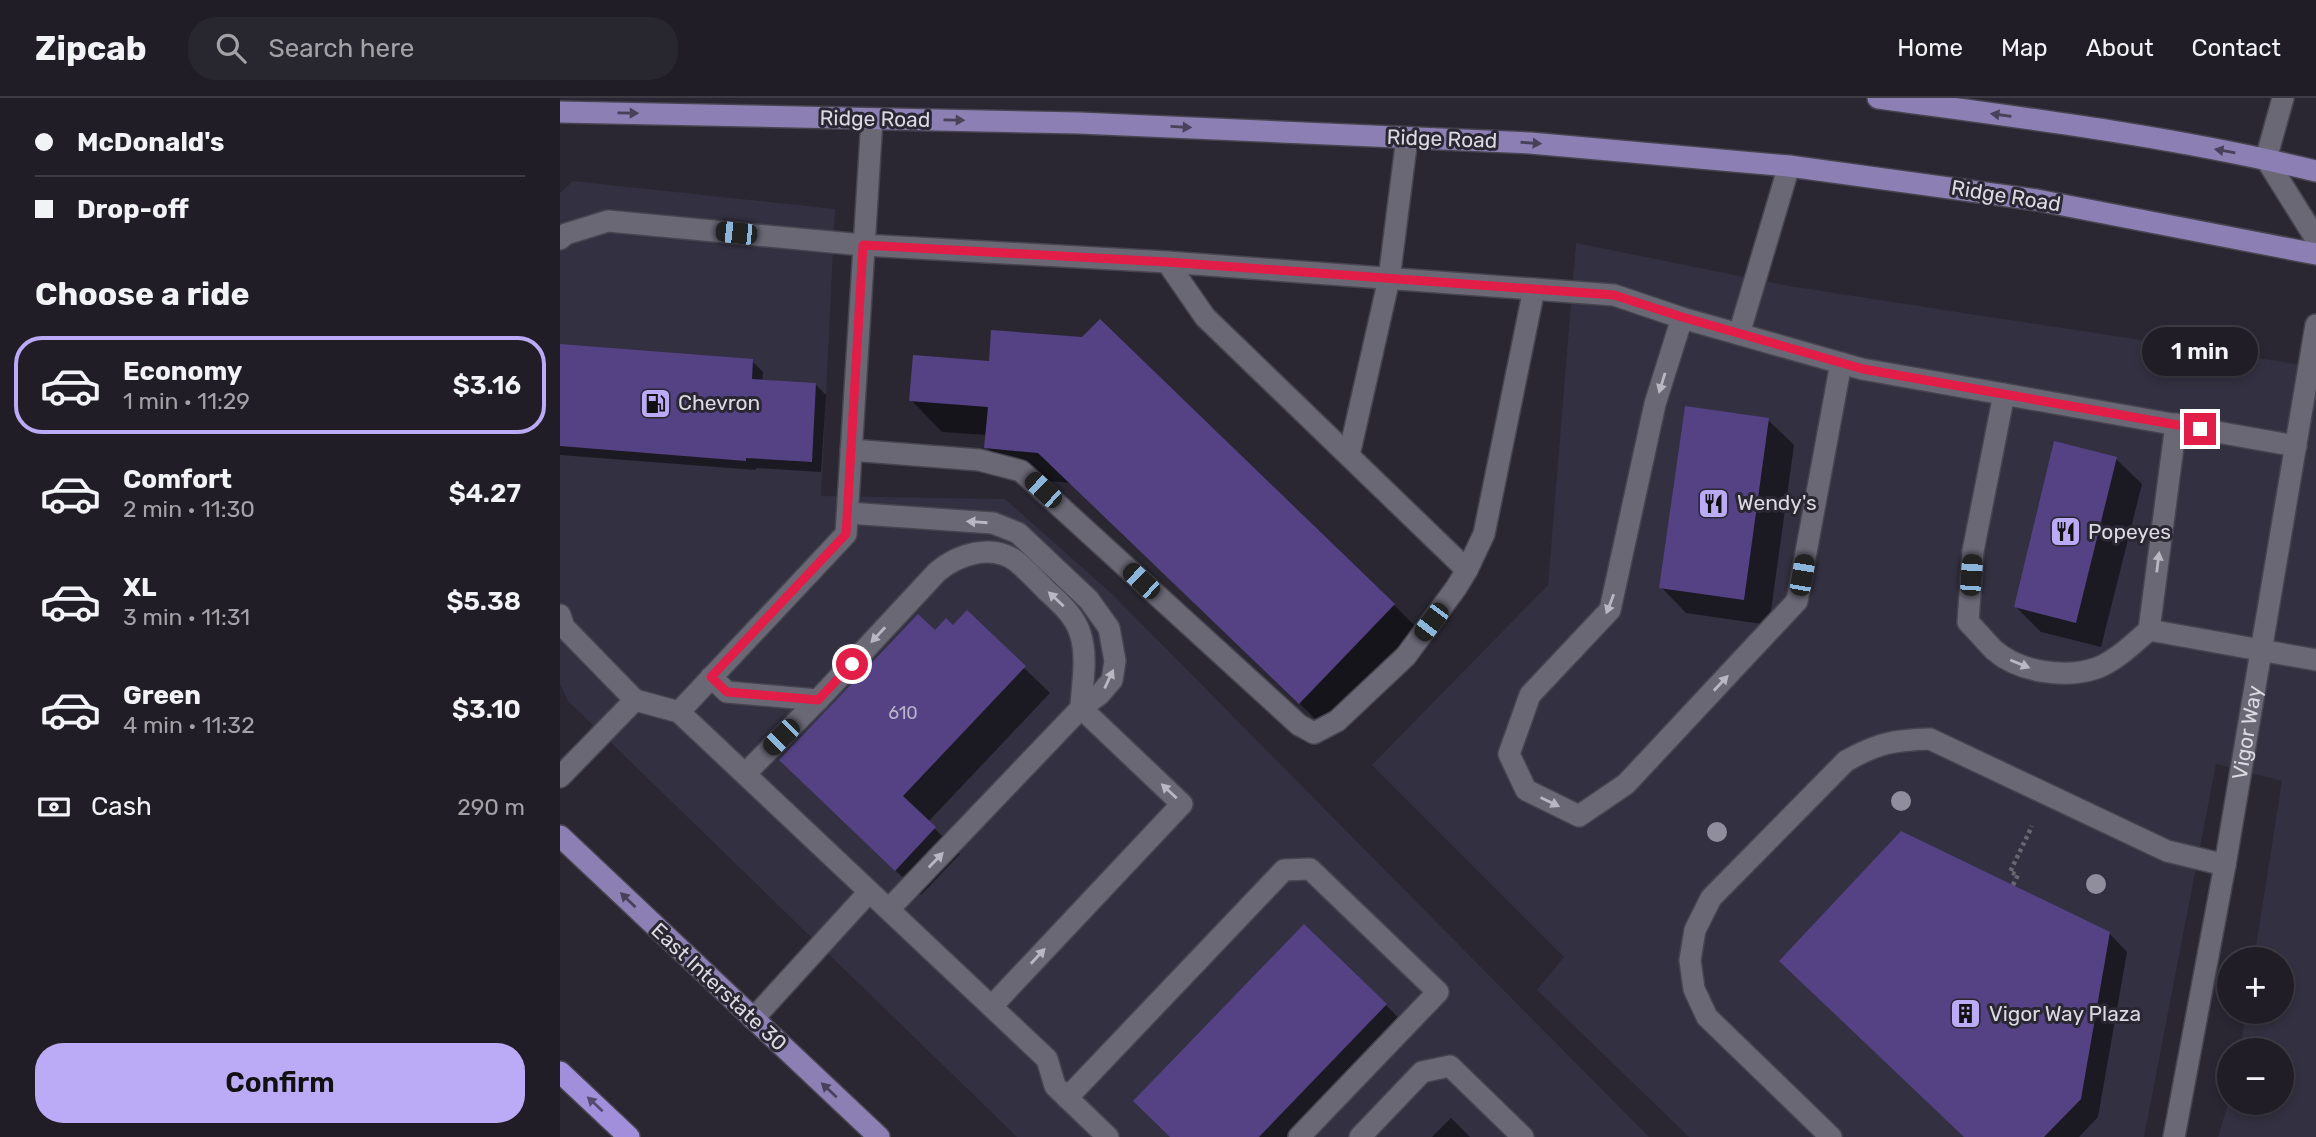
<!DOCTYPE html>
<meta charset="utf-8">
<style>
:root{--surface:#201d26;--page:#28262e;--text:#f1f3f6;--muted:#a2a2a7;--line:#3d3b43;--accent:#bbaaf6}
body{margin:0;font-family:Rubik,sans-serif;background:var(--page);color:var(--text);height:100vh;display:flex;flex-direction:column;font-size:26px;white-space:nowrap}
*{box-sizing:border-box;margin:0}
p{font-size:23px;color:var(--muted)}
.icon{flex:none;width:38px;height:38px;fill:none;stroke:currentColor;stroke-width:2;stroke-linecap:round;stroke-linejoin:round}
.map{position:relative;flex:1;overflow:hidden}
.details{display:flex;flex-direction:column;background:var(--surface);width:560px}
.details>*{flex:none}
.banner{display:grid;align-content:center;height:154px;padding:0 35px;background:var(--surface)}
.fabs{position:absolute;left:1657px;top:849px;display:grid;gap:14px}
.fabs a{display:grid;place-items:center;width:77px;height:77px;border-radius:50%;background:var(--surface);box-shadow:0 4px 10px #0003,0 0 0 2px var(--line);font-size:35px}
.end{position:absolute;width:32px;height:32px;margin:-16px;border:9px solid #e11d48;background:#fff;box-shadow:0 0 0 4px #fff}
.from{border-radius:50%}
.bubble{position:absolute;height:49px;border-radius:24px;background:var(--surface);box-shadow:0 4px 10px #0003,0 0 0 2px var(--line);font-size:23px;font-weight:600;line-height:49px;text-align:center}
.car{position:absolute;width:21px;height:42px;margin:-21px -10px;border-radius:9px;box-shadow:0 0 5px 2px #0007;background:linear-gradient(#222 24%,#8ab4d8 0 40%,#222 0 76%,#8ab4d8 0 86%,#222 0)}
.banner b{display:flex;align-items:center;gap:24px;height:66px;font-size:26px}
.banner b+b{border-top:2px solid var(--line)}
.banner i{width:18px;height:18px;background:var(--text)}
ul{padding:0;list-style:none}
li{display:flex;align-items:center;gap:21px;height:98px;margin:0 14px 10px;padding:0 21px;border:4px solid transparent;border-radius:28px}
li div{flex:1}
li b{display:block;font-size:26px}
li em{font-style:normal;font-weight:600}
li.selected{border-color:var(--accent)}
li>.icon{width:63px;height:63px;stroke-width:1.5}
h2{padding:0 35px;font-size:32px;line-height:84px}
.pay{display:flex;align-items:center;gap:18px;height:77px;padding:0 35px;font-size:26px}
.pay p{margin-inline-start:auto}
.primary-button{display:flex;gap:14px;margin-top:auto;padding:14px 35px}
.primary-button a{flex:1;height:80px;border-radius:28px;background:var(--accent);color:#111;font-size:28px;font-weight:600;line-height:80px;text-align:center}
header{display:flex;align-items:center;gap:42px;box-sizing:border-box;height:98px;padding:0 35px;background:var(--surface);border-bottom:2px solid var(--line)}
header strong{font-size:33px}
nav{display:flex;gap:38px;margin-inline-start:auto;font-size:24px}
.search{width:490px;height:63px;background:var(--page);display:flex;align-items:center;gap:18px;box-sizing:border-box;padding:0 24px;border-radius:28px;color:var(--muted);font-size:26px}
main{display:flex;flex:1;min-height:0}
.map>svg:first-child{display:block}
.built{fill:#333041}
.shadow{fill:#0007}
.building{fill:#544284}
.lines{fill:none;stroke-linecap:round;stroke-linejoin:round}
.minor-casing{stroke:#46454f;stroke-width:24}
.major-casing{stroke:#46454f;stroke-width:24}
.highway-casing{stroke:#46454f;stroke-width:24}
.path{stroke:#696671;stroke-width:4.5;stroke-dasharray:3.5 3.5;stroke-linecap:butt}
.minor{stroke:#6b6876;stroke-width:21}
.major{stroke:#8b7fb3;stroke-width:21}
.highway{stroke:#a18fdb;stroke-width:21}
.tree{fill:#908d9d}
.oneway{fill:#474159}
.oneway2{fill:#b9b8c2}
.oneway3{fill:#544b6e}
.route{stroke:#e11d48;stroke-width:9}
.labels{text-anchor:middle;stroke-width:6;stroke-linejoin:round;paint-order:stroke}
.number-label{font-size:18px;fill:#b9b4ca}
.street-label{font-size:21px;fill:#dbdae2;stroke:#2a2733}
.poi-label{font-size:21px;fill:#dbdae2;stroke:#2a2733;text-anchor:start}
</style>
<header>
<strong>Zipcab</strong>
<div class="search"><svg class="icon" aria-label="search" viewBox="0 0 24 24"><circle cx="10" cy="10" r="6"/><path d="M15 15l6 6"/></svg>Search here</div>
<nav><a>Home</a><a>Map</a><a>About</a><a>Contact</a></nav>
</header>
<main>
<section class="details">
<div class="banner">
<b><i class="from"></i>McDonald's</b>
<b><i></i>Drop-off</b>
</div>
<h2>Choose a ride</h2>
<ul>
<li class="selected"><svg class="icon" aria-label="car" viewBox="0 0 24 24"><path d="M5 17H2v-5l4-1 3-4h7l3 4 3 1v5h-3M9 17h6M6 11h13"/><circle cx="7" cy="17" r="2"/><circle cx="17" cy="17" r="2"/></svg><div><b>Economy</b><p>1 min · 11:29</p></div><em>$3.16</em></li>
<li><svg class="icon" aria-label="car" viewBox="0 0 24 24"><path d="M5 17H2v-5l4-1 3-4h7l3 4 3 1v5h-3M9 17h6M6 11h13"/><circle cx="7" cy="17" r="2"/><circle cx="17" cy="17" r="2"/></svg><div><b>Comfort</b><p>2 min · 11:30</p></div><em>$4.27</em></li>
<li><svg class="icon" aria-label="car" viewBox="0 0 24 24"><path d="M5 17H2v-5l4-1 3-4h7l3 4 3 1v5h-3M9 17h6M6 11h13"/><circle cx="7" cy="17" r="2"/><circle cx="17" cy="17" r="2"/></svg><div><b>XL</b><p>3 min · 11:31</p></div><em>$5.38</em></li>
<li><svg class="icon" aria-label="car" viewBox="0 0 24 24"><path d="M5 17H2v-5l4-1 3-4h7l3 4 3 1v5h-3M9 17h6M6 11h13"/><circle cx="7" cy="17" r="2"/><circle cx="17" cy="17" r="2"/></svg><div><b>Green</b><p>4 min · 11:32</p></div><em>$3.10</em></li>
</ul>
<div class="pay"><svg class="icon" aria-label="cash" viewBox="0 0 24 24"><path d="M3 7h18v10H3z"/><circle cx="12" cy="12" r="2"/></svg>Cash<p>290 m</p></div>
<div class="primary-button"><a>Confirm</a></div>
</section>
<div class="map">
<svg width="1756" height="1039" viewBox="0 0 1756 1039">
<rect width="100%" height="100%" fill="#2a2733"/>
<path class="built" d="M 13,83 L 275,111 L 261,398 L 445,401 L 552,496 L 1089,1039 L 457,1039 L 8,603 L 0,586 L 0,95 Z
M 1016,145 L 1229,188 L 1756,269 L 1756,1039 L 1658,1039 L 1669,1003 L 1670,1004 L 1722,1004 L 1722,952 L 1680,952 L 1686,914 L 1722,914 L 1722,861 L 1694,861 L 1722,683 L 1656,666 L 1584,1039 L 1129,1039 L 977,892 L 1004,859 L 812,667 L 988,487 Z"/>
<path class="shadow" d="M 0,248 L 192,263 L 203,274 L 202,284 L 255,286 L 266,297 L 261,374 L 196,370 L 196,372 L 0,357 Z
M 355,259 L 834,507 L 865,538 L 771,636 L 511,385 L 457,380 L 426,349 L 427,337 L 382,334 L 351,302 Z
M 1208,322 L 1234,347 L 1209,527 L 1126,515 L 1101,489 Z
M 1556,361 L 1582,386 L 1541,549 L 1481,534 L 1455,508 Z
M 407,515 L 490,595 L 368,724 L 400,756 L 361,797 L 247,687 L 375,535 L 393,530 Z
M 1549,835 L 1567,854 L 1538,1019 L 1519,1039 L 1406,1039 Z
M 826,907 L 851,933 L 749,1039 L 612,1039 Z
M 891,1020 L 910,1039 L 872,1039 Z"/>
<path class="building" d="M 540,221 L 835,506 L 739,606 L 478,355 L 424,350 L 428,309 L 349,303 L 353,257 L 429,263 L 431,232 L 522,239 Z
M 0,246 L 193,261 L 192,281 L 256,285 L 252,364 L 186,360 L 186,363 L 0,348 Z
M 1125,308 L 1209,320 L 1184,502 L 1099,490 Z
M 1494,343 L 1557,359 L 1516,525 L 1454,509 Z
M 407,512 L 466,568 L 343,698 L 376,729 L 335,773 L 219,662 L 358,516 L 375,532 L 386,520 L 393,527 Z
M 1341,733 L 1550,834 L 1521,1001 L 1484,1039 L 1404,1039 L 1219,863 Z
M 744,826 L 827,906 L 699,1039 L 610,1039 L 573,1003 Z"/>
<g class="lines">
<defs>
<g id="minor">
<path d="M 1723,0 L 1706,61 L 1756,141"/>
<path d="M 0,141 L 6,136 L 48,123 L 303,147 L 607,164 L 1054,197 L 1122,220 L 1302,271 L 1736,348"/>
<path d="M 1122,220 L 1095,306 L 1050,512 L 970,597 L 949,656 L 966,692 L 1019,718 L 1066,686 L 1237,503 L 1281,265"/>
<path d="M 1179,236 L 1229,68"/>
<path d="M 1444,296 L 1413,453 L 1408,524 C 1417,533 1425,543 1434,552 C 1459,574 1505,581 1537,570 C 1557,562 1574,545 1589,532 L 1616,326"/>
<path d="M 291,352 L 419,362 L 461,373 L 739,627 L 754,635 L 777,623 L 846,558 L 896,490 L 907,472 L 645,219 L 607,164"/>
<path d="M 789,357 L 829,181 L 847,40"/>
<path d="M 288,415 L 433,425 L 458,435 L 529,502 L 549,530 L 555,563 L 552,582 L 540,596 L 521,610 L 329,811"/>
<path d="M 907,472 L 924,436 L 974,191"/>
<path d="M 0,517 L 4,529 L 75,602 L 0,679"/>
<path d="M 1589,532 L 1756,562"/>
<path d="M 151,579 L 167,594 L 258,602 L 377,474 C 397,457 431,445 456,463 C 467,472 477,483 487,493 C 499,504 515,518 520,535 C 528,558 522,586 521,610 L 622,706 L 432,908"/>
<path d="M 75,602 L 119,614 L 286,436 L 312,21"/>
<path d="M 119,614 L 487,961 L 495,988 L 548,1039"/>
<path d="M 185,676 L 258,602"/>
<path d="M 193,921 L 309,794"/>
<path d="M 507,1000 L 724,772 L 750,771 L 878,894 L 739,1039"/>
<path d="M 800,1039 L 862,974 L 890,968 L 963,1039"/>
<path d="M 1271,1039 L 1147,919 L 1134,891 L 1130,862 L 1135,832 L 1151,800 L 1286,663 C 1318,645 1334,642 1370,641 L 1607,753 L 1665,767"/>
<path id="s1" d="M 1614,1039 L 1665,767 L 1756,227"/>
</g>
<path id="major" d="M 1318,0 C 1464,20 1612,38 1756,73
M 0,14 L 519,25 L 970,45 L 1229,68 L 1477,102 L 1756,156
M 0,738 L 319,1039"/>
<path id="highway" d="M 0,974 L 69,1039"/>
</defs>
<use href="#minor" class="minor-casing"/>
<use href="#major" class="major-casing"/>
<use href="#highway" class="highway-casing"/>
<path class="path" d="M 1453,787 L 1458,777 L 1450,774 L 1472,728"/>
<use href="#minor" class="minor"/>
<use href="#major" class="major"/>
<use href="#highway" class="highway"/>
</g>
<g class="tree">
<circle cx="1341" cy="703" r="10"/>
<circle cx="1157" cy="734" r="10"/>
<circle cx="1536" cy="786" r="10"/>
</g>
<defs><path id="oneway-solid" d="M-6-.8H1V-3.2L6.5 0L1 3.2V.8H-6Z" transform="scale(1.75)"/></defs>
<g class="oneway">
<use href="#oneway-solid" transform="translate(68 15) rotate(1)"/>
<use href="#oneway-solid" transform="translate(1441 17) rotate(-172)"/>
<use href="#oneway-solid" transform="translate(394 22) rotate(1)"/>
<use href="#oneway-solid" transform="translate(621 29) rotate(3)"/>
<use href="#oneway-solid" transform="translate(971 45) rotate(4)"/>
<use href="#oneway-solid" transform="translate(1665 53) rotate(-170)"/>
<use href="#oneway-solid" transform="translate(68 802) rotate(-136)"/>
<use href="#oneway-solid" transform="translate(269 992) rotate(-137)"/>
</g>
<g class="oneway2">
<use href="#oneway-solid" transform="translate(1102 285) rotate(107)"/>
<use href="#oneway-solid" transform="translate(417 424) rotate(-176)"/>
<use href="#oneway-solid" transform="translate(1598 464) rotate(-83)"/>
<use href="#oneway-solid" transform="translate(496 501) rotate(-137)"/>
<use href="#oneway-solid" transform="translate(1050 506) rotate(111)"/>
<use href="#oneway-solid" transform="translate(318 537) rotate(133)"/>
<use href="#oneway-solid" transform="translate(1460 566) rotate(22)"/>
<use href="#oneway-solid" transform="translate(549 581) rotate(-65)"/>
<use href="#oneway-solid" transform="translate(1161 585) rotate(-47)"/>
<use href="#oneway-solid" transform="translate(609 693) rotate(-137)"/>
<use href="#oneway-solid" transform="translate(990 704) rotate(26)"/>
<use href="#oneway-solid" transform="translate(376 762) rotate(-46)"/>
<use href="#oneway-solid" transform="translate(478 858) rotate(-47)"/>
</g>
<use class="oneway3" href="#oneway-solid" transform="translate(35 1006) rotate(-137)"/>
<g class="lines">
<path class="route" d="M 292,566 L 258,602 L 167,594 L 151,579 L 286,436 L 303,147 L 607,164 L 1054,197 L 1122,219 L 1303,271 L 1640,331"/>
</g>
<defs>
<symbol id="fuel-square" viewBox="-11 -11 22 22"><rect x="-9" y="-9" width="18" height="18" rx="4" fill="#bbaaf6" stroke="#2a2733"/><path d="M-5.5-6h7V0h2V4h1.3V-2.5L3-4.5l.8-.8L6-3V5H2.5V1h-1V6h-7ZM-4.2-4.7v3.2H.2V-4.7Z" fill="#111"/></symbol>
<symbol id="restaurant-square" viewBox="-11 -11 22 22"><rect x="-9" y="-9" width="18" height="18" rx="4" fill="#bbaaf6" stroke="#2a2733"/><path d="M-5-6h1v4h1v-4h1v4h1v-4h1v5L-1.5 .5V6h-2V.5L-5-1ZM5-6V6H3V1.5H1.5Q1.5-4 5-6Z" fill="#111"/></symbol>
<symbol id="building-square" viewBox="-11 -11 22 22"><rect x="-9" y="-9" width="18" height="18" rx="4" fill="#bbaaf6" stroke="#2a2733"/><path d="M-4-6H4V6H1V3H-1V6H-4ZM-2.5-4.3h1.7v1.8h-1.7ZM.8-4.3h1.7v1.8H.8ZM-2.5-1h1.7V.8h-1.7ZM.8-1h1.7V.8H.8Z" fill="#111"/></symbol>
</defs>
<g fill-rule="evenodd">
<use href="#fuel-square" x="78" y="288" width="35" height="35"/>
<use href="#restaurant-square" x="1136" y="388" width="35" height="35"/>
<use href="#restaurant-square" x="1488" y="416" width="35" height="35"/>
<use href="#building-square" x="1388" y="898" width="35" height="35"/>
</g>
<g class="labels">
<g class="number-label">
<text x="343" y="621">610</text>
</g>
<g class="street-label">
<text transform="translate(315 21) rotate(1)" y="7">Ridge Road</text>
<text transform="translate(882 41) rotate(2)" y="7">Ridge Road</text>
<text transform="translate(1446 98) rotate(9)" y="7">Ridge Road</text>
<text dy="7" stroke="none"><textPath href="#s1" startOffset="411">Vigor Way</textPath></text>
<text transform="translate(159 889) rotate(43)" y="7">East Interstate 30</text>
</g>
<g class="poi-label">
<text x="118" y="312">Chevron</text>
<text x="1177" y="412">Wendy's</text>
<text x="1528" y="441">Popeyes</text>
<text x="1429" y="923">Vigor Way Plaza</text>
</g>
</g>
</svg>
<div class="fabs">
<a>+</a>
<a>−</a>
</div>
<i class="end from" style="left:292px;top:566px"></i>
<i class="end" style="left:1640px;top:331px"></i>
<div class="bubble" style="left:1582px;top:229px;width:116px">1 min</div>
<i class="car" style="left:176px;top:135px;rotate:276deg"></i>
<i class="car" style="left:483px;top:392px;rotate:313deg"></i>
<i class="car" style="left:1242px;top:477px;rotate:10deg"></i>
<i class="car" style="left:1411px;top:477px;rotate:4deg"></i>
<i class="car" style="left:581px;top:483px;rotate:313deg"></i>
<i class="car" style="left:871px;top:524px;rotate:217deg"></i>
<i class="car" style="left:221px;top:639px;rotate:225deg"></i>
</div>
</main>
